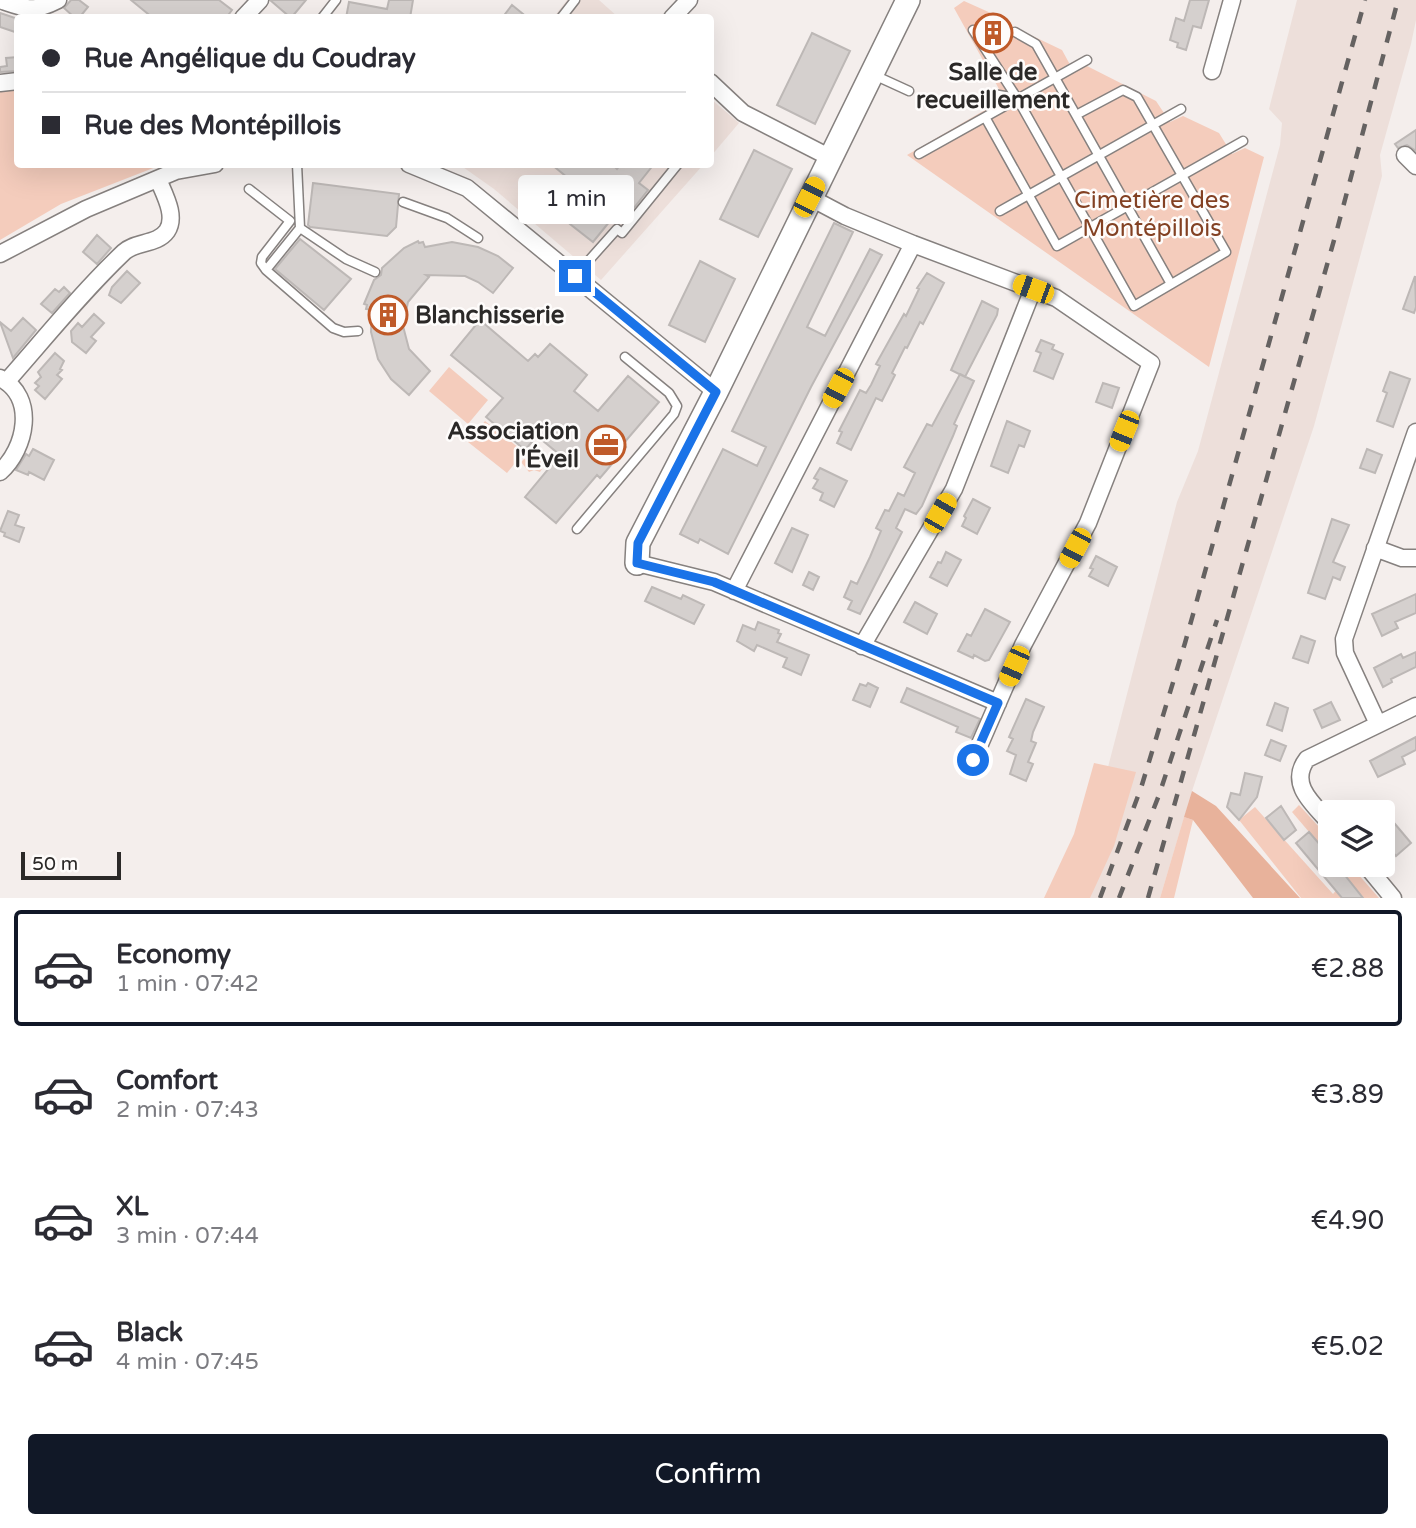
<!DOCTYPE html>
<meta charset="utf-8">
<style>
:root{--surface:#fff;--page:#f7f7f7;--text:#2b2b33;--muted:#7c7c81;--line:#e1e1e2;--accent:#111827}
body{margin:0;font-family:"Varela Round",sans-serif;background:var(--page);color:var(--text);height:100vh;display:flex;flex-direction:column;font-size:26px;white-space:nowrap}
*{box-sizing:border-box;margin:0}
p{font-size:23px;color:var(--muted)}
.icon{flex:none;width:38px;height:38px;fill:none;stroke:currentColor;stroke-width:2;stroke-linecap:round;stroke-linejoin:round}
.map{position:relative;height:898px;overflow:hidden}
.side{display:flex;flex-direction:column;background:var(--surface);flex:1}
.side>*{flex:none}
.hud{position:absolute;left:14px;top:14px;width:700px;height:154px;border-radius:7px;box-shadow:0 7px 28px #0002;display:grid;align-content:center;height:154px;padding:0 28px;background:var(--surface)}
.fabs{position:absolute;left:1318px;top:800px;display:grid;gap:14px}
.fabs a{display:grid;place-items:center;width:77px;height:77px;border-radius:7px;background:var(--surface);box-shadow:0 7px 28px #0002;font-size:35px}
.scale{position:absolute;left:21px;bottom:18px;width:100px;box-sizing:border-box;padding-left:7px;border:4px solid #2b2928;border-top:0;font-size:19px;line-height:24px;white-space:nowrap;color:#2b2928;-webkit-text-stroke:5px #fefcfb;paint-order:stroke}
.end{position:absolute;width:32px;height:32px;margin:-16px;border:9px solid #1a73e8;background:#fff;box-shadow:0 0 0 4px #fff}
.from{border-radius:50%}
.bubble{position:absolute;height:49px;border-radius:7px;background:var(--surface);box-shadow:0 7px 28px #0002;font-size:23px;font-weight:600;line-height:49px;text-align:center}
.car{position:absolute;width:21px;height:42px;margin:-21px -10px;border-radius:9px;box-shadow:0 0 5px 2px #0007;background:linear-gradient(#f5c518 24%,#345 0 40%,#f5c518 0 76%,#345 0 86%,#f5c518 0)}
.hud b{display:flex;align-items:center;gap:24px;height:66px;font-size:26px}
.hud b+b{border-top:2px solid var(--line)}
.hud i{width:18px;height:18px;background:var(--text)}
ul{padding:12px 0 0;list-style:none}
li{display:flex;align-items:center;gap:21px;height:116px;margin:0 14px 10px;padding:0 14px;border:4px solid transparent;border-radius:7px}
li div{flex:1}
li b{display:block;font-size:26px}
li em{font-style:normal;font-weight:600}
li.current{border-color:var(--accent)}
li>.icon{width:63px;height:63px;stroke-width:1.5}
.action{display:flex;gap:14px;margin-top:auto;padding:14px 28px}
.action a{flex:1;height:80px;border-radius:7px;background:var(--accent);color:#fff;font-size:28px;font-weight:600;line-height:80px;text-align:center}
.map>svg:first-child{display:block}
.built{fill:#eddfda}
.green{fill:#f4ccbc}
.forest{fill:#e8b29b}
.building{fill:#d5d0ce;stroke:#bdb8b6;stroke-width:2}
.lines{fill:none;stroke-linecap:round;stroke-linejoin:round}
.lane-casing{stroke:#86817f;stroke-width:11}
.street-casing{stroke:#86817f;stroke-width:19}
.secondary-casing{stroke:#86817f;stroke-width:26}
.lane{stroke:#fff;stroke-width:8}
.street{stroke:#fff;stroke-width:16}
.secondary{stroke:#fff;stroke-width:23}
.rail{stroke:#656261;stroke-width:4.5;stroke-dasharray:12 12;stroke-linecap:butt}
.route{stroke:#1a73e8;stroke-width:9}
.labels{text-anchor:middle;stroke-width:5;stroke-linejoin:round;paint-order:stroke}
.poi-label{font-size:24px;font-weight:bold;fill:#2b2928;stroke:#fefcfb}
.park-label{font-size:24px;fill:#834123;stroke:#fefcfb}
</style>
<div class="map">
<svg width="1416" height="898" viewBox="0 0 1416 898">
<rect width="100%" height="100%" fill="#f4eeec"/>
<path class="built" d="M 567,0 L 599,0 L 618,17 L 553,18 Z
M 1297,0 L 1416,0 L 1416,20 L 1411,44 L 1380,155 L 1382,176 L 1314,426 L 1192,791 L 1160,898 L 1070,898 L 1101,794 L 1177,502 L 1198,451 L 1280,145 L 1282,123 L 1269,109 Z
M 711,99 L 739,123 L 711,156 Z
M 460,165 L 703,165 L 601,280 L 494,189 Z"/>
<path class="green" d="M 964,1 L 1002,18 L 1007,28 L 1012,26 L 1062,50 L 1074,72 L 1087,66 L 1156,101 L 1170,122 L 1183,116 L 1219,133 L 1232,154 L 1245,148 L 1264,157 L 1209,367 L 907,155 L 997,103 L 999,89 L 954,8 Z
M 17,89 L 18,164 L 161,165 L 61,204 L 0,240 L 0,90 Z
M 449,367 L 488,400 L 468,424 L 429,391 Z
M 485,421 L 524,452 L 507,473 L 468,442 Z
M 534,457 L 540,458 L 542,469 L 540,472 L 534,470 L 529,472 L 521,462 L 524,459 L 528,460 Z
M 1094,763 L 1136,772 L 1114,846 L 1090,898 L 1044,898 L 1074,834 Z
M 1299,805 L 1329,838 L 1321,846 L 1292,812 Z
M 1255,807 L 1333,894 L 1346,879 L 1338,865 L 1350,865 L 1379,898 L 1301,898 L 1239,820 Z
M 1184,817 L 1193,820 L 1174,898 L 1160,898 Z"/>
<path class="forest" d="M 1192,791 L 1216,806 L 1300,898 L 1253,898 L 1193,820 L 1184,817 Z"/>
<path class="building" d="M 71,0 L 79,0 L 88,7 L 79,18 L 75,18 L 64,8 Z
M 131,0 L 219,0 L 232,10 L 226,18 L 153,18 Z
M 270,0 L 306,0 L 291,18 Z
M 389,0 L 413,0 L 410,18 L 346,18 L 349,2 L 387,9 Z
M 1190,0 L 1209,0 L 1201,28 L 1193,26 L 1186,50 L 1177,47 L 1178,43 L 1170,40 L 1176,18 L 1184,21 Z
M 512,5 L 528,18 L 502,18 Z
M 0,13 L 18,19 L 18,33 L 0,27 Z
M 1003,21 L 1007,28 L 1001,37 L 1007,43 L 995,51 L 979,27 Z
M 812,33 L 850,51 L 815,124 L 777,105 Z
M 18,57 L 18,71 L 0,72 L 0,67 L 7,66 L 6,58 Z
M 1416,130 L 1416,151 L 1407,145 L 1398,148 L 1395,144 Z
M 754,150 L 792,169 L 758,237 L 720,219 Z
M 551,164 L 612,164 L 617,169 L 621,164 L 654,164 L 639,183 L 648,190 L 622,223 L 614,216 L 593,242 L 570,224 L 591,197 Z
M 313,183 L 399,194 L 396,227 L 387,236 L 310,227 L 308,225 Z
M 834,223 L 853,232 L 807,327 L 825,336 L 870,249 L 882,255 L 811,387 L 728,554 L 700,539 L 698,543 L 680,534 L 723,449 L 757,466 L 766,447 L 732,431 Z
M 97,235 L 111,248 L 97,264 L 83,252 Z
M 300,239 L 351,279 L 324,310 L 275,269 Z
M 418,241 L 419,243 L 423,242 L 425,247 L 452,242 L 478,247 L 498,256 L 513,268 L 493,293 L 478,282 L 465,276 L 426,275 L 429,277 L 408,302 L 403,326 L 409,349 L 430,371 L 409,395 L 391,379 L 378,359 L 371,332 L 372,310 L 366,309 L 367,305 L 364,304 L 374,280 L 381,275 L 382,268 L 404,248 Z
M 700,261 L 735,279 L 705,342 L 669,325 Z
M 127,271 L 140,283 L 121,303 L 109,295 L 112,287 Z
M 927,273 L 944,283 L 923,324 L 920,322 L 907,348 L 905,347 L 892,373 L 895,375 L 882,401 L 876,398 L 851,450 L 837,443 L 842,432 L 839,431 L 860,390 L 866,393 L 871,385 L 880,366 L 876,364 L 904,314 L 906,316 L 919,289 L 917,288 Z
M 1415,276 L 1416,307 L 1414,313 L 1403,309 Z
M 64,287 L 70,293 L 52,313 L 41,304 L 55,289 L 59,292 Z
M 982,301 L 998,309 L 997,315 L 965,377 L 951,370 Z
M 94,314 L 104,323 L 91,337 L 96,341 L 86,353 L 72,342 L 71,331 L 78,323 L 82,327 Z
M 23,318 L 36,330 L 13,358 L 0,322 L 11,331 Z
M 480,320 L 528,361 L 535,354 L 538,357 L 550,344 L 587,375 L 574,391 L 598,411 L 628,376 L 659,402 L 623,444 L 626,447 L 606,471 L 600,478 L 597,475 L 556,523 L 525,497 L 560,455 L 537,436 L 525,450 L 486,417 L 503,398 L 451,355 Z
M 1041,340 L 1054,345 L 1052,349 L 1063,354 L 1053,379 L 1034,371 L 1041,353 L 1036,351 Z
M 55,353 L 64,361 L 60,369 L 62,370 L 57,375 L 62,379 L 45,399 L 35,390 L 39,386 L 35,383 L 41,377 L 38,372 Z
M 1390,372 L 1410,379 L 1393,427 L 1377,421 L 1387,393 L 1383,391 Z
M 960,374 L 974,381 L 954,424 L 957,426 L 953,436 L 922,506 L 916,514 L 905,509 L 896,528 L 902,532 L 860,614 L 848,609 L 852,601 L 844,597 L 851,581 L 857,584 L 870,557 L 881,531 L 876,528 L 885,510 L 889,511 L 898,493 L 904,496 L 915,473 L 904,467 L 927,424 L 932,426 Z
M 1103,383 L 1119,388 L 1112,408 L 1096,402 Z
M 1007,421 L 1030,431 L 1024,447 L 1019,445 L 1008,473 L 991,466 Z
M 33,449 L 54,460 L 44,480 L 29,472 L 28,475 L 16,470 L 26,454 L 29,456 Z
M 1367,449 L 1382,455 L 1375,473 L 1360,468 Z
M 820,468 L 847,481 L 834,507 L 820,500 L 823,493 L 813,488 L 818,480 L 814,478 Z
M 973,499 L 990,508 L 977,534 L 962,526 L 966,518 L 964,516 Z
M 8,511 L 19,515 L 15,525 L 24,528 L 19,542 L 4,536 L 5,533 L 0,531 Z
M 1332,519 L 1349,525 L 1333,562 L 1345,567 L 1340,580 L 1333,577 L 1325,599 L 1308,593 Z
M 792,528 L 808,535 L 792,572 L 775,563 Z
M 946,552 L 961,560 L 947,586 L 930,577 L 938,562 L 941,563 Z
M 1096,556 L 1117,567 L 1108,586 L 1089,576 L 1093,569 L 1090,568 Z
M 809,572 L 819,577 L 813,590 L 803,585 Z
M 652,587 L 681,599 L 683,595 L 704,605 L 694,624 L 645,601 Z
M 1416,594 L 1416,613 L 1395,622 L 1398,628 L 1382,636 L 1372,614 Z
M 915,602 L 937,614 L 927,634 L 904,622 Z
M 985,609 L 1010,622 L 989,660 L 985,661 L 974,655 L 973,658 L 958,651 L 967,634 L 971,636 Z
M 758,622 L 779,630 L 778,633 L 781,634 L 777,642 L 809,655 L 801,675 L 783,667 L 787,658 L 757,645 L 754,651 L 737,641 L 743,625 L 755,630 Z
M 1301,636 L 1315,641 L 1308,663 L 1293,658 Z
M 1416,652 L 1416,667 L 1391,679 L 1392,682 L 1383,687 L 1374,668 L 1401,654 L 1403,658 Z
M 868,683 L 878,688 L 870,707 L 853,700 L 860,684 L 866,686 Z
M 907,688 L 980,719 L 971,738 L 956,732 L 958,727 L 901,702 Z
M 1026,699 L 1044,707 L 1033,732 L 1031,741 L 1036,743 L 1028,762 L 1033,764 L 1026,781 L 1010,774 L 1016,755 L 1007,751 L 1013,739 L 1009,737 Z
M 1331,702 L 1340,720 L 1322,728 L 1314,710 Z
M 1275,703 L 1288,708 L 1282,731 L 1267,725 Z
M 1416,737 L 1416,750 L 1402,757 L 1405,764 L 1378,777 L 1370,761 Z
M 1271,740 L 1286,746 L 1280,761 L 1265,755 Z
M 1245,773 L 1262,777 L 1257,797 L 1239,820 L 1227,807 L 1231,793 L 1240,795 Z
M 1281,806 L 1296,830 L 1284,840 L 1266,818 Z
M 1395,824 L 1411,843 L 1396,856 L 1382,838 Z
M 1309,832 L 1321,846 L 1330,840 L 1330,864 L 1336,864 L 1363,898 L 1342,898 L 1296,843 Z"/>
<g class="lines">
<defs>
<path id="lane" d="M 322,18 L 336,0
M 561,18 L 575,0
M 973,30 L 1017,98 L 1134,306 L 1226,252 L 1137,97 L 1123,90 L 1076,115
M 1015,32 L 1036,44 L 1171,284
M 874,75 L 909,91
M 993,94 L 1017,98
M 985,117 L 1057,246 L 1243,141
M 919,154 L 1087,60
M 249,189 L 290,221 L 262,257 L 261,263 L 266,270 L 333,328 L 344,332 L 358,331
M 403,202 L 447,218 L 478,238
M 1000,211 L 1181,109
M 300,228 L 346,259 L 375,272
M 266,270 L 300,228 L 297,164
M 575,276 L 617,229 L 622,233 L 678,164
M 577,529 L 674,414 L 677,406 L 669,393 L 625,357"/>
<path id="street" d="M 0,0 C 26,9 33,13 58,0
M 243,18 L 260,0
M 672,18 L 689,0
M 1212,71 L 1232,0
M 710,82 L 743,113 L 829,157
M 0,83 L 18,81
M 1405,155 L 1416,166
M 409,164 L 467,188 L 716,392
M 809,197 L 845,216 L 913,244 L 1056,298 L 1151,363 L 1088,523 L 1023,645 L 973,760
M 0,254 L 86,209 L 176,171 L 215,164
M 0,378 C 37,397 26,449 0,472
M 7,381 C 45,338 82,292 124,252 C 136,241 157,245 167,231 C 177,216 164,194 158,179
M 1375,548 L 1402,558 L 1416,558
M 637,563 L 714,582 L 998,703
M 734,591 L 913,244
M 862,646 L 954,489 L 1033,289
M 1378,724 L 1345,653 L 1344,639 L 1416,432
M 1330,823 C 1313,804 1288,784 1307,759 L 1416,706
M 1365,864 L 1393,898"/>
<path id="secondary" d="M 637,563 L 638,543 L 716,392 L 908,0"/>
</defs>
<use href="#lane" class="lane-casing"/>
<use href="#street" class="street-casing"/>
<use href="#secondary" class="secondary-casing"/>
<use href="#lane" class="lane"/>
<use href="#street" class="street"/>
<use href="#secondary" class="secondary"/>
<path class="rail" d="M 1100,898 L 1141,788 L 1185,643 L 1365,0
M 1119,898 L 1159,795 L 1217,620
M 1148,898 L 1338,226 L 1398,0"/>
</g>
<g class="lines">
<path class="route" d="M 575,276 L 716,392 L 638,543 L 637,563 L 714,582 L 998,703 L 973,760"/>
</g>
<defs>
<symbol id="building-ring" viewBox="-11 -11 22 22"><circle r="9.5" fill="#fefcfb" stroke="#bf5a29" stroke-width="1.5"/><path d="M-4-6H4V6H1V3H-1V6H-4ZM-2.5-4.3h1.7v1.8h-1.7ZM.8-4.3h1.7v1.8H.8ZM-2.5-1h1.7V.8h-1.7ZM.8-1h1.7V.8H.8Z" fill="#bf5a29"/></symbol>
<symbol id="office-ring" viewBox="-11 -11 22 22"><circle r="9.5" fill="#fefcfb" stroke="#bf5a29" stroke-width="1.5"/><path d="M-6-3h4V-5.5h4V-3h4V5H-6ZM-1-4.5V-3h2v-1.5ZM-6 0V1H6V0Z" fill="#bf5a29"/></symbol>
</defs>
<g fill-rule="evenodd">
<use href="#building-ring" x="971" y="11" width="44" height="44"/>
<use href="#building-ring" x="366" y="293" width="44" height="44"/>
<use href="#office-ring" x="584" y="423" width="44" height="44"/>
</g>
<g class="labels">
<g class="poi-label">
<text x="993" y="80">Salle de<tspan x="993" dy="28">recueillement</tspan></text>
<text x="415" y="323" text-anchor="start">Blanchisserie</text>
<text x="579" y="439" text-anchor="end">Association<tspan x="579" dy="28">l'Éveil</tspan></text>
</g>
<g class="park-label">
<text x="1152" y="208">Cimetière des<tspan x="1152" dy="28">Montépillois</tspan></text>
</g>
</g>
</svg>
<div class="fabs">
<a><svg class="icon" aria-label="layers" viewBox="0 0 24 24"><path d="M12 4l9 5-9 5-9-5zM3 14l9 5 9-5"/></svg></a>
</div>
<div class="scale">50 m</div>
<i class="end from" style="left:973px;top:760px"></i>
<i class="end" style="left:575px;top:276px"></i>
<div class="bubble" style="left:518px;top:175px;width:116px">1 min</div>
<i class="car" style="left:809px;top:197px;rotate:27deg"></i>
<i class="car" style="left:1033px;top:289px;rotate:290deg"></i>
<i class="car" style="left:838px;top:388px;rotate:208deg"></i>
<i class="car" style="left:1124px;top:431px;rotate:202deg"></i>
<i class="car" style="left:940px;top:513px;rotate:30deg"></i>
<i class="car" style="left:1075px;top:548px;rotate:208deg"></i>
<i class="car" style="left:1014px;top:666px;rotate:204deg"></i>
<div class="hud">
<b><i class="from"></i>Rue Angélique du Coudray</b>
<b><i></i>Rue des Montépillois</b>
</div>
</div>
<section class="side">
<ul>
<li class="current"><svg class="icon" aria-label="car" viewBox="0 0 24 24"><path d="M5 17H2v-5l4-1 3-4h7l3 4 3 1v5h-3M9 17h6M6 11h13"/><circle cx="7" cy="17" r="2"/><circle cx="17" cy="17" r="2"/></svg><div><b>Economy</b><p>1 min · 07:42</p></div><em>€2.88</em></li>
<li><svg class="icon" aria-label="car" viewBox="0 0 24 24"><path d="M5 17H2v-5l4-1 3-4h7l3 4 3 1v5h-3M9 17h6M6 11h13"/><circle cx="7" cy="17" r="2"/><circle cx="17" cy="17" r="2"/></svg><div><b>Comfort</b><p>2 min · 07:43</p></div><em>€3.89</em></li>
<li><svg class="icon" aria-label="car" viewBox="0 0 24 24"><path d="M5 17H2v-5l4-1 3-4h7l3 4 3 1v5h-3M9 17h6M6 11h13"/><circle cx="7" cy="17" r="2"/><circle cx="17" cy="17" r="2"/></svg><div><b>XL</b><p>3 min · 07:44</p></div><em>€4.90</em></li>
<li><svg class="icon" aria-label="car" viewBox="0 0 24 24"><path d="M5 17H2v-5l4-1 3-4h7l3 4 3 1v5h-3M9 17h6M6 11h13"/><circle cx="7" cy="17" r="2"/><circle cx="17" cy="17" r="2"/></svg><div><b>Black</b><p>4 min · 07:45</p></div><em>€5.02</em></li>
</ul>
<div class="action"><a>Confirm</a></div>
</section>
